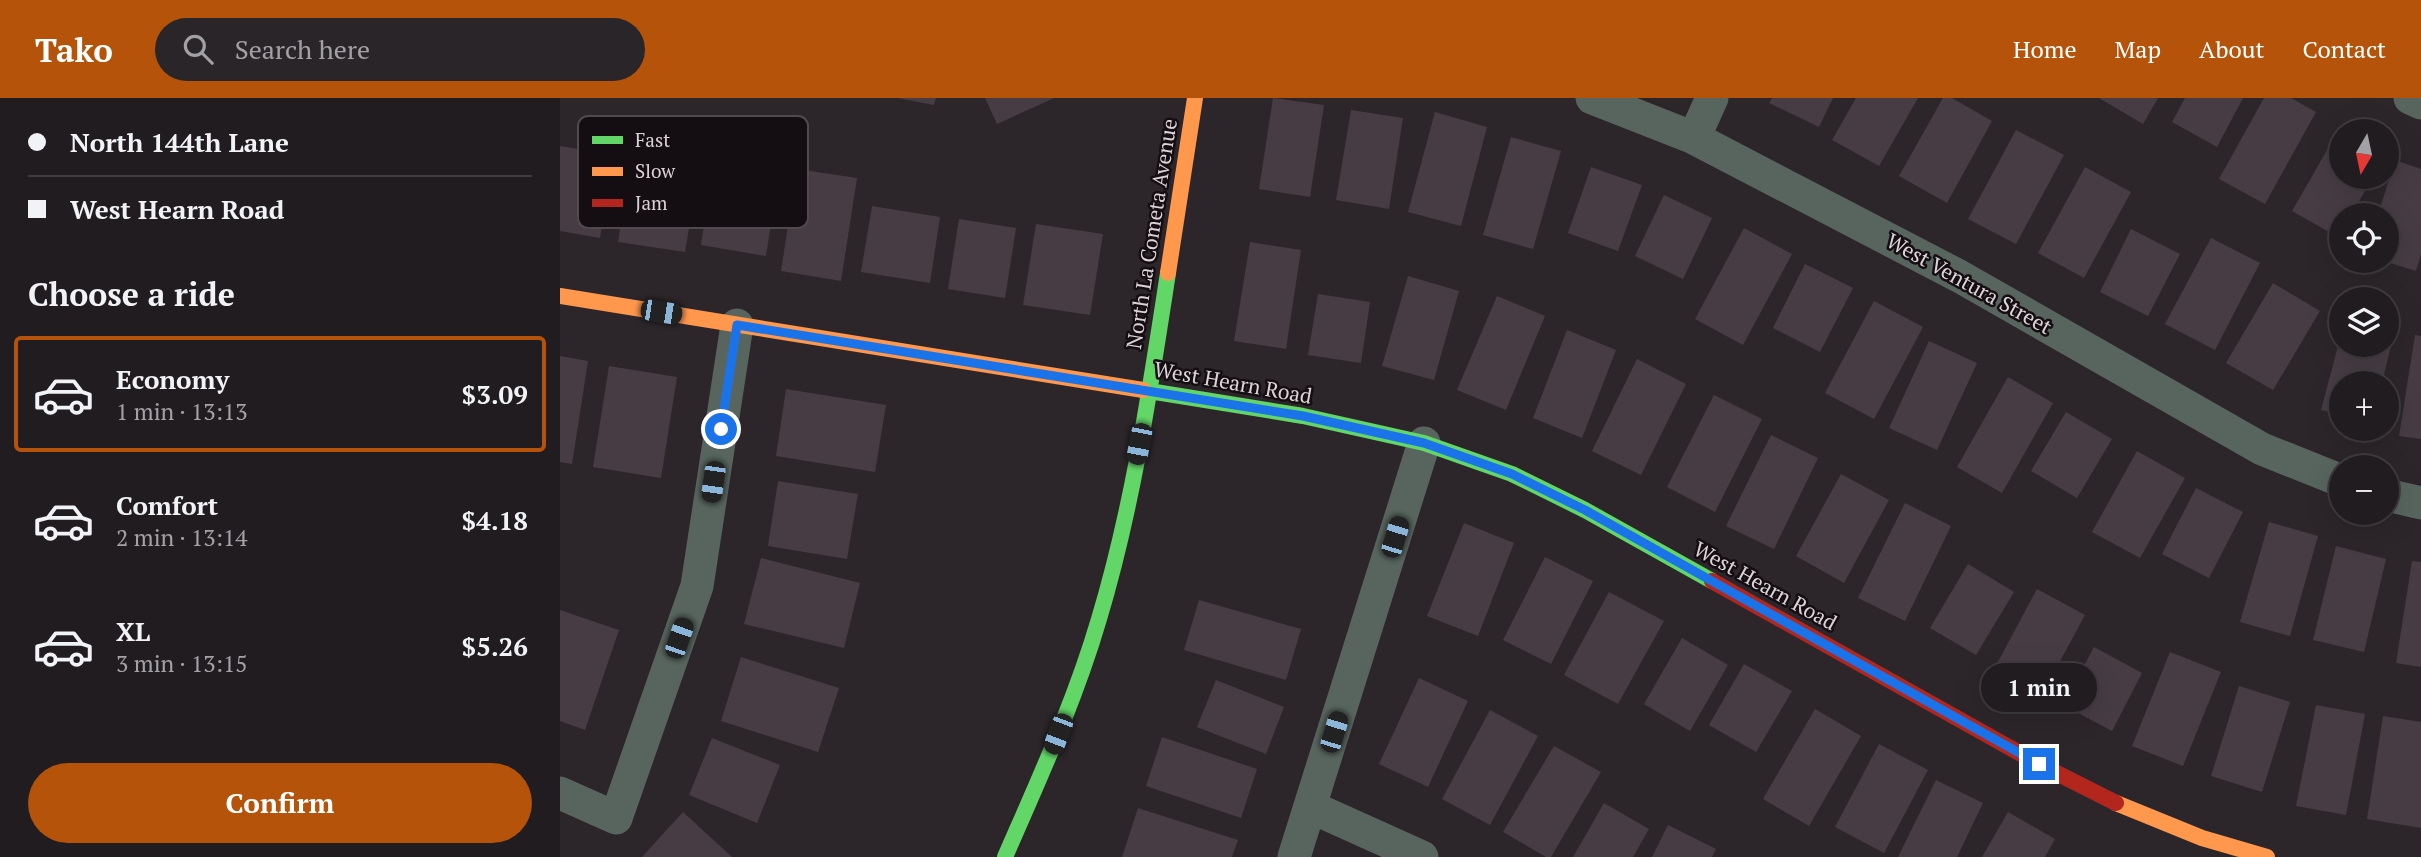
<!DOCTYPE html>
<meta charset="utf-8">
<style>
:root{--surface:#211c20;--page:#292529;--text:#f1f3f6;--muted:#a2a1a5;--line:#3e3a3e;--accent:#b45309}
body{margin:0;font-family:"PT Serif",serif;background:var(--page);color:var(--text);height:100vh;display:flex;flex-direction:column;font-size:26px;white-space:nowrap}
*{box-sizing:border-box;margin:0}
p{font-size:23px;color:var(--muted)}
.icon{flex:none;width:38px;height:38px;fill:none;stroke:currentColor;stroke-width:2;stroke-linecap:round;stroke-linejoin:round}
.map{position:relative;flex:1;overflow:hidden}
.sheet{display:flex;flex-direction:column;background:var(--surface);width:560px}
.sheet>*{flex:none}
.hud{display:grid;align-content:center;height:154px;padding:0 28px;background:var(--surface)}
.needle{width:46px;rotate:189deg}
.fabs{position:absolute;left:1769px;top:21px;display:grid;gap:14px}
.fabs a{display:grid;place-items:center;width:70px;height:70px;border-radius:50%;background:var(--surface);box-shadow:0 7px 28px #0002,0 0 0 2px var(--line);font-size:35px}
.end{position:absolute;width:32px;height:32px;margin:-16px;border:9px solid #1a73e8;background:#fff;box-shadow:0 0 0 4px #fff}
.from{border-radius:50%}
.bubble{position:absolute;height:49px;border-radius:24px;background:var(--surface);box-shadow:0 7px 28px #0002,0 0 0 2px var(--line);font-size:23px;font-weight:600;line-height:49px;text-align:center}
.car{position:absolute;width:21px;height:42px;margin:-21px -10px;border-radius:9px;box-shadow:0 0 5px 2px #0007;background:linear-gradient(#222 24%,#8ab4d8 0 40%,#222 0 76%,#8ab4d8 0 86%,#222 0)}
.hud b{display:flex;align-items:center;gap:24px;height:66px;font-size:26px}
.hud b+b{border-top:2px solid var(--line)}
.hud i{width:18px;height:18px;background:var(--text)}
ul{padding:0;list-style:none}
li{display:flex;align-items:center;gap:21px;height:116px;margin:0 14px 10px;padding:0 14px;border:4px solid transparent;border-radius:7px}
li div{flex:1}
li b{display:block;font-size:26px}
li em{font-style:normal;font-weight:600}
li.selected{border-color:var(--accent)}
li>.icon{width:63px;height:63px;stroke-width:1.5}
h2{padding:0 28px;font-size:32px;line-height:84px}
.action{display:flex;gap:14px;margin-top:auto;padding:14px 28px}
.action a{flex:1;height:80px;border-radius:42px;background:var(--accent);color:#fff;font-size:28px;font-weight:600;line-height:80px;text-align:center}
header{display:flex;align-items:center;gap:42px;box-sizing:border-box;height:98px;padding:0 35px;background:var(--accent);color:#fff}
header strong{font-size:33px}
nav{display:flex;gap:38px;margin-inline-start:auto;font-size:24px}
.search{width:490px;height:63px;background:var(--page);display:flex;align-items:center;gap:18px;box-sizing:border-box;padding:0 24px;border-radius:38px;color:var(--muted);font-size:26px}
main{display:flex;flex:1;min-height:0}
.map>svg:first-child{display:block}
.building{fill:#473c44}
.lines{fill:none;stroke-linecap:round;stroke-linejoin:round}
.street{stroke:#58655f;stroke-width:33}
.fast{stroke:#63d668;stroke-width:16}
.slow{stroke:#ff974d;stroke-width:16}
.jam{stroke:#b3261e;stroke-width:16}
.route{stroke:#1a73e8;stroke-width:9}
.labels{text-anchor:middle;stroke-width:5;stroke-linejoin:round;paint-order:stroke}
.street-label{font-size:21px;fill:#dcd3d8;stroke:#140e12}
.key{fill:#140e12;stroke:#50494d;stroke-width:2}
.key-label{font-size:19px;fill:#dcd3d8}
</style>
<header>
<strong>Tako</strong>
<div class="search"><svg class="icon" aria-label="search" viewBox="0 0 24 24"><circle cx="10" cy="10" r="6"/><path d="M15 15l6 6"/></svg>Search here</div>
<nav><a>Home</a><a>Map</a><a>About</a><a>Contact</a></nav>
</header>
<main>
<section class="sheet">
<div class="hud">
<b><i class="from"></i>North 144th Lane</b>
<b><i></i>West Hearn Road</b>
</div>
<h2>Choose a ride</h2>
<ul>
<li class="selected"><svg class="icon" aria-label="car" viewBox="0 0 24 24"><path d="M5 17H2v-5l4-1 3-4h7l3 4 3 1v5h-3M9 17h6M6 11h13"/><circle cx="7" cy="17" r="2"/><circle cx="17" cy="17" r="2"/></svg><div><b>Economy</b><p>1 min · 13:13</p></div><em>$3.09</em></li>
<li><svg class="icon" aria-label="car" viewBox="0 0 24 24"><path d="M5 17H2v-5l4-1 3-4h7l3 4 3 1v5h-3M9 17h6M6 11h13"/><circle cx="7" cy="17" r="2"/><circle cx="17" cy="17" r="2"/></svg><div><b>Comfort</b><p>2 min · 13:14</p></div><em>$4.18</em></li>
<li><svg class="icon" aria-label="car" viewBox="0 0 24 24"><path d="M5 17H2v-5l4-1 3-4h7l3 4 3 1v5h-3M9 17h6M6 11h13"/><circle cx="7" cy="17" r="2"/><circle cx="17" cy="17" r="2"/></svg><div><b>XL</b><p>3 min · 13:15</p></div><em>$5.26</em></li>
</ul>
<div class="action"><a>Confirm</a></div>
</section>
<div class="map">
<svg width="1861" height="759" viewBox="0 0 1861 759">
<rect width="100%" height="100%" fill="#2c262a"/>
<path class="building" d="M 337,0 L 376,0 L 374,7 Z
M 425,0 L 494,0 L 437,26 Z
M 713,0 L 764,7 L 750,99 L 699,91 Z
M 1212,0 L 1273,0 L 1259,29 L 1209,5 Z
M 1296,0 L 1358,0 L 1319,68 L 1272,42 Z
M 1383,0 L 1392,0 L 1432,23 L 1387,105 L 1339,78 Z
M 1539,0 L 1598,0 L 1583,26 Z
M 1625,0 L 1683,0 L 1657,49 L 1612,24 Z
M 1704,0 L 1731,0 L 1756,14 L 1705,106 L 1659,81 Z
M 791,12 L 843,20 L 829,111 L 776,102 Z
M 875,14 L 927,29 L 901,128 L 848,114 Z
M 1456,32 L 1504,57 L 1456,146 L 1408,121 Z
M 1778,33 L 1782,35 L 1782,79 L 1813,79 L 1791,117 L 1782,117 L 1782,133 L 1778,139 L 1732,113 Z
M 951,39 L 1001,53 L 973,151 L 923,137 Z
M 73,47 L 141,58 L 125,154 L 58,144 Z
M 0,48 L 53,57 L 40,140 L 0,133 Z
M 1835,62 L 1861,71 L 1861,156 L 1856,173 L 1827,164 L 1827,117 L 1818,117 Z
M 1031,69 L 1082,87 L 1058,153 L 1008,135 Z
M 1525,69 L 1571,94 L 1524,180 L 1478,155 Z
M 237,71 L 297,80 L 281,183 L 221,173 Z
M 152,75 L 217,86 L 206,158 L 141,147 Z
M 1104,97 L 1152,120 L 1123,181 L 1075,158 Z
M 312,108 L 380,119 L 370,185 L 301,174 Z
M 399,121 L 456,130 L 445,200 L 388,191 Z
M 476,126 L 543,136 L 530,217 L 463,207 Z
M 1184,130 L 1232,156 L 1183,247 L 1135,221 Z
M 1571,131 L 1620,156 L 1588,218 L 1540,194 Z
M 1651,140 L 1700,165 L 1655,252 L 1605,226 Z
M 690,144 L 741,152 L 726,251 L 674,243 Z
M 1245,166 L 1293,190 L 1260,254 L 1213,230 Z
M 848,178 L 899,193 L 874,282 L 822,268 Z
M 1713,185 L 1760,213 L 1713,292 L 1666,265 Z
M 758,196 L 810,204 L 801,265 L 748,257 Z
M 937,198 L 985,218 L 946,312 L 897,292 Z
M 1314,203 L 1363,229 L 1314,321 L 1265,295 Z
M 1007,232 L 1056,252 L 1022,340 L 973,320 Z
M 1782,233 L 1782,247 L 1827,247 L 1827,234 L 1834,235 L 1822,285 L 1782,285 L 1782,317 L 1761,312 Z
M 1855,237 L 1861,238 L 1861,341 L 1839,338 Z
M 1369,243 L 1417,265 L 1377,352 L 1329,330 Z
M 0,258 L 28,263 L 12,366 L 0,364 Z
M 1077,261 L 1126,286 L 1081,377 L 1032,353 Z
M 49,268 L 117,279 L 101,380 L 33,369 Z
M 1448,279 L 1493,305 L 1442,395 L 1397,369 Z
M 226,291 L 326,307 L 315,374 L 216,358 Z
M 1154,297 L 1202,321 L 1155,414 L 1107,389 Z
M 1506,314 L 1552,341 L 1517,400 L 1471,373 Z
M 1211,337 L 1258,360 L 1214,451 L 1166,428 Z
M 1577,353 L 1625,380 L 1580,460 L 1532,434 Z
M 1281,376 L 1329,402 L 1284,485 L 1236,458 Z
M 218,383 L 298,396 L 287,461 L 208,448 Z
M 1636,390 L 1683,414 L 1649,480 L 1602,456 Z
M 1345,405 L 1391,428 L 1345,523 L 1298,500 Z
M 1709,424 L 1758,438 L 1730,538 L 1680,524 Z
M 904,425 L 954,445 L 918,538 L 867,518 Z
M 1776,448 L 1826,461 L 1804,554 L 1753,542 Z
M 985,459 L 1033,483 L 991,566 L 943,542 Z
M 201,460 L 300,485 L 284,550 L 184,526 Z
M 1852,463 L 1861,464 L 1861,569 L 1836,565 Z
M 1408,466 L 1454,494 L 1416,557 L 1370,530 Z
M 1477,491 L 1525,517 L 1480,600 L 1432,575 Z
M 1049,494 L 1104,523 L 1058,606 L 1004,577 Z
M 639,502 L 741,531 L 726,582 L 624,552 Z
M 0,512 L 59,532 L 25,632 L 0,623 Z
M 1122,540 L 1168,567 L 1130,633 L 1084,606 Z
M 1534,549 L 1582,575 L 1552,633 L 1503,607 Z
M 1610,554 L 1661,574 L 1623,668 L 1572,648 Z
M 181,559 L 279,590 L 258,654 L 161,623 Z
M 1184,566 L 1232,593 L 1196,654 L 1149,627 Z
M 859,580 L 908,603 L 868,689 L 819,666 Z
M 656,582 L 724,609 L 706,656 L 637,629 Z
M 1679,588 L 1730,604 L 1702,694 L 1651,678 Z
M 1756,607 L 1805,616 L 1786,717 L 1736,708 Z
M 1255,611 L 1301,638 L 1249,728 L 1203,701 Z
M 930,612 L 978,638 L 930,727 L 882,701 Z
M 1823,618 L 1861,624 L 1861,730 L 1807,721 Z
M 602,639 L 697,671 L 681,720 L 586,688 Z
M 152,640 L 220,667 L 197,725 L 129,697 Z
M 1319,646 L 1368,672 L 1324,755 L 1275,729 Z
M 994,648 L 1041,674 L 991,759 L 986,759 L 943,734 Z
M 1376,682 L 1423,705 L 1397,759 L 1338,759 Z
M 1044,705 L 1089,731 L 1073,759 L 1013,759 Z
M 578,710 L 678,742 L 672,759 L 562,759 Z
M 123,714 L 172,759 L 82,759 Z
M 1448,714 L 1495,741 L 1485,759 L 1422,759 Z
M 1108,727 L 1156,751 L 1152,759 L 1092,759 Z"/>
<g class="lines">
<path class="street" d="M 1032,0 L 1134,40 L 1399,178 L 1702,351 L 1782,383
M 1850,0 L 1861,5
M 1134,40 L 1152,0
M 1827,397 L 1861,405
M 0,695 L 56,720 L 137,488 L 177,227
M 751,709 L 862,759
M 734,759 L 864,345"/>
<path class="fast" d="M 583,292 L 743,318 L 864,345 L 952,376 L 1025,412 L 1152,483
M 445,759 C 479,681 515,603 539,521 C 573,408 590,291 608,175"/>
<path class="slow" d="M 608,175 L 635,0
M 0,198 L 583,292
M 1556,705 L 1642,740 L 1707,759"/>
<path class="jam" d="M 1152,483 L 1479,666 L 1556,705"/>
</g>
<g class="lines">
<path class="route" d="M 161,331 L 177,227 L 743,318 L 864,345 L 952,376 L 1025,412 L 1479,666"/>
</g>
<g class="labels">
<g class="street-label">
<text transform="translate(592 136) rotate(-81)" y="7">North La Cometa Avenue</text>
<text transform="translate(1409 186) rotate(29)" y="7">West Ventura Street</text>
<text transform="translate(673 285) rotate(10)" y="7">West Hearn Road</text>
<text transform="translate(1205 488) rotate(29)" y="7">West Hearn Road</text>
</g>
</g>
<rect x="18" y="18" width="230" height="112" rx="10" class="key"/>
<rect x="32" y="38" width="31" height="8" fill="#63d668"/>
<rect x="32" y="69" width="31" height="9" fill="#ff974d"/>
<rect x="32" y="101" width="31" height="8" fill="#b3261e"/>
<g class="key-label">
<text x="75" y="49">Fast</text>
<text x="75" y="80">Slow</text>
<text x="75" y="112">Jam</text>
</g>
</svg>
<div class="fabs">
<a><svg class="needle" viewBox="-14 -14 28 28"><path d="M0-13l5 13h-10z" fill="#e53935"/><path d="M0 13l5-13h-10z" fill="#a2a1a5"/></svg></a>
<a><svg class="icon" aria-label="locate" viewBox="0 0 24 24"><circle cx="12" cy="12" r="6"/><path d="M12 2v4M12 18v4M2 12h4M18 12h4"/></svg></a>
<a><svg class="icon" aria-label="layers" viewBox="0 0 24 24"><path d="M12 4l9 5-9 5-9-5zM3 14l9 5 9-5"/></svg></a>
<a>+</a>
<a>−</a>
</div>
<i class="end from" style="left:161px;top:331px"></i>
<i class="end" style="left:1479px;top:666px"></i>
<div class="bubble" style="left:1421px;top:565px;width:116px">1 min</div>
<i class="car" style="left:101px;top:214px;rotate:99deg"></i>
<i class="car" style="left:579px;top:346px;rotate:191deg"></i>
<i class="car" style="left:153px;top:384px;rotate:188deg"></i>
<i class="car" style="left:835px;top:439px;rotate:17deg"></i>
<i class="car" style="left:119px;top:540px;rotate:19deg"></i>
<i class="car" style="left:774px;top:634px;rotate:17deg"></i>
<i class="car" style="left:498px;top:636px;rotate:201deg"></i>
</div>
</main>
